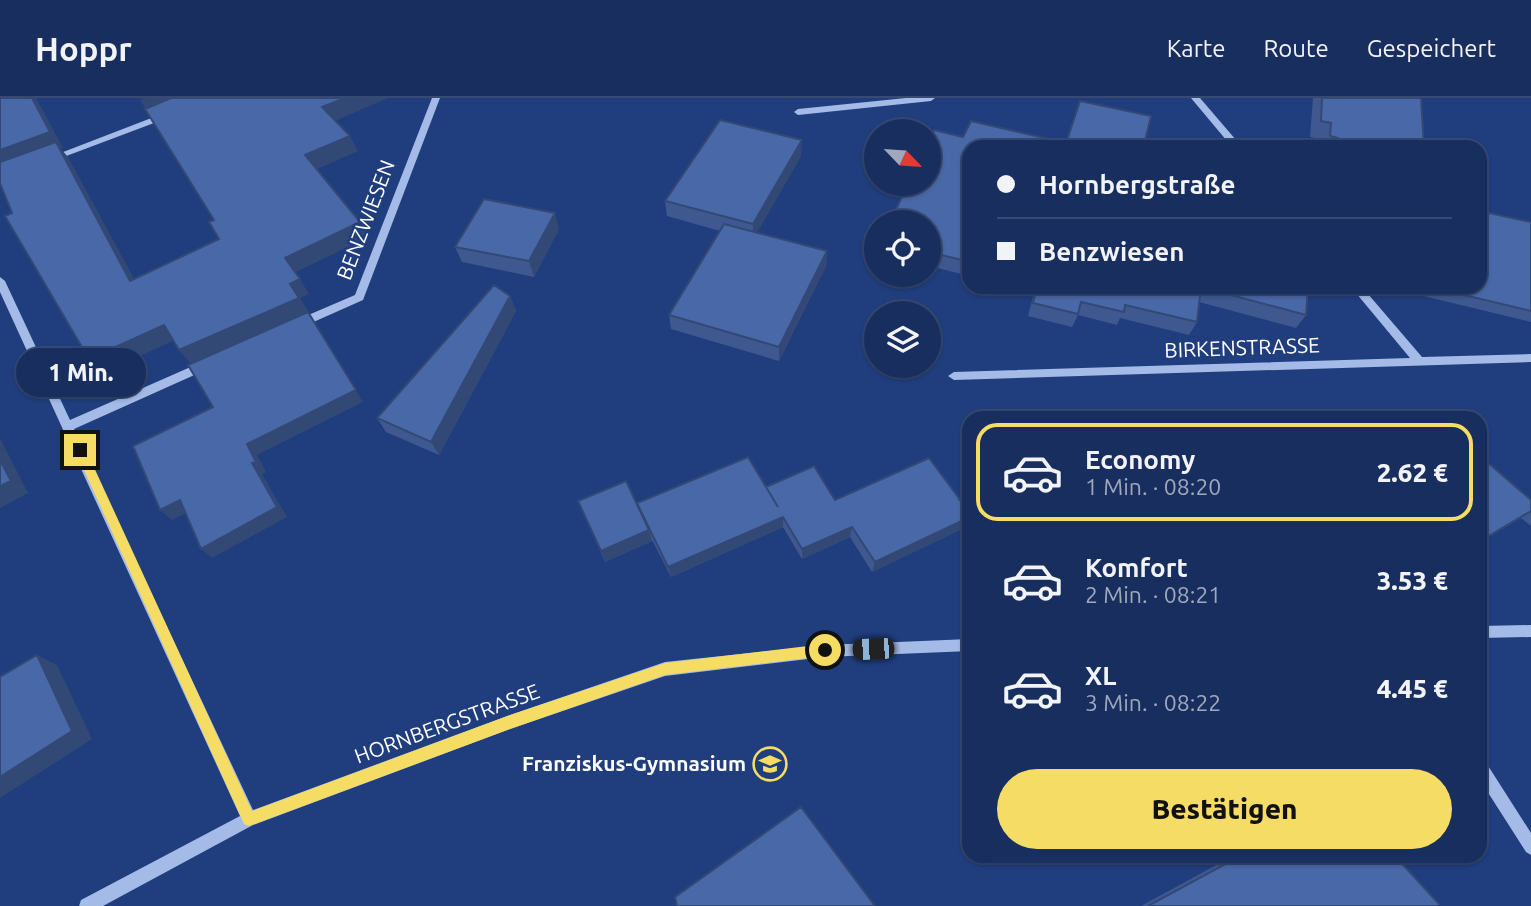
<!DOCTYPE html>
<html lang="de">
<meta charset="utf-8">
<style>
:root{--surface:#182e5e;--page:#213664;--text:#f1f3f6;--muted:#9fa8bc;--line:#364a73;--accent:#f4dc65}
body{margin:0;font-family:Ubuntu,sans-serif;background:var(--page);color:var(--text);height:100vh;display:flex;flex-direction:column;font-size:26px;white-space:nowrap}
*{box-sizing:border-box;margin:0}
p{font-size:23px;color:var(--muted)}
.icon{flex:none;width:38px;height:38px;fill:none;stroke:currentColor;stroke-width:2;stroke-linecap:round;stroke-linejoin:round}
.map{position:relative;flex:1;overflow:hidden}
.panel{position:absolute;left:962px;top:313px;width:525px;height:452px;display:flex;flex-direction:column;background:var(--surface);border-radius:21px;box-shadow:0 2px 5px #0004,0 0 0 2px var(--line)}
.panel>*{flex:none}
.hud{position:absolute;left:962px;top:42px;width:525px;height:154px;border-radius:21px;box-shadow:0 2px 5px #0004,0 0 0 2px var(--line);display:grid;align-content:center;height:154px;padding:0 35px;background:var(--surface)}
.needle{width:46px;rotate:115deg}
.fabs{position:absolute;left:864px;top:21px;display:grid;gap:14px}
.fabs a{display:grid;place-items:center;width:77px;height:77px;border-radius:50%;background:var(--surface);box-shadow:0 2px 5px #0004,0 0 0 2px var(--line);font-size:35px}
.end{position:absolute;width:32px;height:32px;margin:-16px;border:9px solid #f4dc65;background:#111;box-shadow:0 0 0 4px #111}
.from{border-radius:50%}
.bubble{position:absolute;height:49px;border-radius:24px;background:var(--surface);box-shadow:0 2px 5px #0004,0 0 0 2px var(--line);font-size:23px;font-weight:800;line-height:49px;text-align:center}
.car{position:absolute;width:21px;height:42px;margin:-21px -10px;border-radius:9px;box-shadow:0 0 5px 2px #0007;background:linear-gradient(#222 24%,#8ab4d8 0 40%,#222 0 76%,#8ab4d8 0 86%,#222 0)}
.hud b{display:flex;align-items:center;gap:24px;height:66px;font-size:26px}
.hud b+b{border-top:2px solid var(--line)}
.hud i{width:18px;height:18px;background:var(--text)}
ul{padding:12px 0 0;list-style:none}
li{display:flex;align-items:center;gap:21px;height:98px;margin:0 14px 10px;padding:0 21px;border:4px solid transparent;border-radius:21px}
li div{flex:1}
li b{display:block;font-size:26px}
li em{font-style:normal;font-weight:800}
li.on{border-color:var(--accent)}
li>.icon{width:63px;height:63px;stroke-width:1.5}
.action{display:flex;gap:14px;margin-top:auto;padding:14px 35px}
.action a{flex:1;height:80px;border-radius:42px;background:var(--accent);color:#111;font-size:28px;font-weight:800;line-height:80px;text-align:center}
header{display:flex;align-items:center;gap:42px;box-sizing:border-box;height:98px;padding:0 35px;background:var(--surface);border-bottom:2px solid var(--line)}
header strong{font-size:33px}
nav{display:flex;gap:38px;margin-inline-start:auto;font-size:24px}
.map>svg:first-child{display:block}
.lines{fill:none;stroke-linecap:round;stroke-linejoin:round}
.minor{fill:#a4bae7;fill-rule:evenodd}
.wall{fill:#3f5990}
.shaded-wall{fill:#334975}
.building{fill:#4968a7;stroke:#334975;stroke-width:2}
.route{fill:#f4dc65}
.labels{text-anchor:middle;stroke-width:5;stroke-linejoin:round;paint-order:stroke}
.street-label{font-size:21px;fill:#fff;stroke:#203e7d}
.poi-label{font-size:21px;font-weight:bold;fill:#fff;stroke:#203e7d;text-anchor:end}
</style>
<header>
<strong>Hoppr</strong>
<nav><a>Karte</a><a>Route</a><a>Gespeichert</a></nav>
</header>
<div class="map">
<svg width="1531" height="808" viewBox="0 0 1531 808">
<rect width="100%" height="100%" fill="#203e7d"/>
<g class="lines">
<path class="minor" d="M 432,0 L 440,0 L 363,202 L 300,230 L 292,230 L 291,227 L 292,224 L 355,197 Z
M 906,0 L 935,0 L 931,3 L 798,17 L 794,14 L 798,11 Z
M 1191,0 L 1200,0 L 1242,49 L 1232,49 Z
M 167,14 L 170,15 L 170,19 L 53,63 L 47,63 L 45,61 Z
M 0,179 L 5,183 L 70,322 L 202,264 L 210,264 L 212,267 L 210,270 L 74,331 L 253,712 L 513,616 L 665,564 L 825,547 L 970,541 L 970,553 L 825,559 L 665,578 L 513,630 L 253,727 L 103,808 L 79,808 L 81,802 L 240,718 L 0,194 Z
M 1351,189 L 1362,189 L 1422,259 L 1531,256 L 1531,264 L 954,282 L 948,278 L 954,274 L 1410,260 Z
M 1531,527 L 1531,539 L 1480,540 L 1480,528 Z
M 1480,661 L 1485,663 L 1531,735 L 1531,757 L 1526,754 L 1480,682 Z"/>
</g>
<path class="wall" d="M 1313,0 L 1421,0 L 1424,49 L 1320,49 L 1320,41 L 1310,39 Z
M 963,39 L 1066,45 L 1144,47 L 970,49 L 970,178 L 929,168 L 929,124 Z
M 801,58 L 757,134 L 827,153 L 826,168 L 779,263 L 671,231 L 669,217 L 720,133 L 667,118 L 665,103 Z
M 1531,124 L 1531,224 L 1407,194 L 1407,189 L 1480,189 Z
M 559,131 L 534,179 L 462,164 L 455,149 Z
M 1010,189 L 1308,189 L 1306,217 L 1296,230 L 1199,204 L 1197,224 L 1189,237 L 1120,220 L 1117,227 L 1078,217 L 1072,229 L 1028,218 L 1034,195 Z
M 510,198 L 516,213 L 439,357 L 386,334 L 377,320 Z
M 1480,358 L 1531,402 L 1531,428 L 1521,420 L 1480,444 Z
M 970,396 L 970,431 L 967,428 L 872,474 L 850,439 L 802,461 L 783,429 L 671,479 L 651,440 L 652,443 L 605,464 L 578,403 L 637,406 L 835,402 L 959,401 Z
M 1233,758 L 1395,758 L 1438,808 L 1141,808 Z"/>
<path class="shaded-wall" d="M 32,0 L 36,0 L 63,50 L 61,51 L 68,59 L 143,197 L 0,70 L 0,52 Z
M 145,0 L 197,0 L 150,18 L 140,2 Z
M 345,0 L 388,0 L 330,25 L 322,9 Z
M 350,38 L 358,53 L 313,73 L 305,57 Z
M 802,42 L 801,58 L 753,142 L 753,126 Z
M 555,115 L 559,131 L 534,179 L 529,163 Z
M 360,124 L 368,139 L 294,175 L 285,160 Z
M 827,153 L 826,168 L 779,263 L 779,249 Z
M 300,181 L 309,196 L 300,200 L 363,304 L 257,357 L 266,374 L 262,376 L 287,419 L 212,460 L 201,451 L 252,365 L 247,346 L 191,266 L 179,252 L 290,186 Z
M 510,198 L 516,213 L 439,357 L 431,344 Z
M 164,227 L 177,241 L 103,275 L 89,261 Z
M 0,340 L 28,395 L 0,410 Z
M 180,402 L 192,412 L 172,422 L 160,412 Z
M 783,419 L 783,429 L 671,479 L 668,469 Z
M 970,419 L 970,424 L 967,429 L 872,474 L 875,464 Z
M 852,429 L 850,439 L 802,461 L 802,451 Z
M 649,432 L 652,443 L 605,464 L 601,453 Z
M 37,557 L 57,567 L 92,641 L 0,700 L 0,679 Z"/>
<path class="building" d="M 0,0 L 32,0 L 50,34 L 0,52 Z
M 171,0 L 345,0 L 322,9 L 350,38 L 305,57 L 360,124 L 285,160 L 300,181 L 290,186 L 299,200 L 179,252 L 164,227 L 89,261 L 5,118 L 12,115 L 0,85 L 0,64 L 56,44 L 130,183 L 219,141 L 209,124 L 214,122 L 145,11 Z
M 1322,0 L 1421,0 L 1424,49 L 1338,49 L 1338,40 L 1330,38 L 1331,25 L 1321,23 Z
M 1080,3 L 1151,18 L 1144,47 L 1156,49 L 970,49 L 970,164 L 929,154 L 929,124 L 890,124 L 908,86 L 929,86 L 929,42 L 934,32 L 963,39 L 971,23 L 1066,45 Z
M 720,22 L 802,42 L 753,126 L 665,103 Z
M 484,101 L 555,115 L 529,163 L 455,149 Z
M 1480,113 L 1531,124 L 1531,213 L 1430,189 L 1480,189 Z
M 724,126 L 827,153 L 779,249 L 669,217 Z
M 494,187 L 510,198 L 431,344 L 377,320 Z
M 1037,189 L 1308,189 L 1306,217 L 1201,189 L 1197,224 L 1125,207 L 1124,214 L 1081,204 L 1078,216 L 1033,205 Z
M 308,214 L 356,292 L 247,346 L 256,364 L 252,365 L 277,409 L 201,451 L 180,402 L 160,412 L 133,348 L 213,309 L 188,267 Z
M 1480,358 L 1531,402 L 1531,413 L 1480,443 Z
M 748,359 L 778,409 L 766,389 L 814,368 L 835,402 L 929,360 L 970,415 L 970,419 L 875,464 L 852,429 L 802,451 L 783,419 L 668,469 L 637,405 Z
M 0,362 L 11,383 L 0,388 Z
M 626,383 L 649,432 L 601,453 L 578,403 Z
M 970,396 L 970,414 L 959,401 Z
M 37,557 L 72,633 L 0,679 L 0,579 Z
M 801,709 L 875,808 L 677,808 L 675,799 Z
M 1240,758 L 1395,758 L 1439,806 L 1438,808 L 1148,808 Z"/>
<path class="route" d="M 80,348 L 86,352 L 252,713 L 513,616 L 665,565 L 825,546 L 831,552 L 825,558 L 665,577 L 513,630 L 249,728 L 244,726 L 75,352 Z"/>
<defs>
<symbol id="school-ring" viewBox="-11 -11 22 22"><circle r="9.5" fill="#203e7d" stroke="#f4dc65" stroke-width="1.5"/><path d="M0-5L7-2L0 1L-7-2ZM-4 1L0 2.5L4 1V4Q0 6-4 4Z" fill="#f4dc65"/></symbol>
</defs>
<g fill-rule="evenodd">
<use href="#school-ring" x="751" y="647" width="38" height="38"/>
</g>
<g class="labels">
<g class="street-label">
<text transform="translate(366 122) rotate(-69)" y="7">BENZWIESEN</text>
<text transform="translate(1242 250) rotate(-2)" y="7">BIRKENSTRASSE</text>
<text transform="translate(447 626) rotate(-20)" y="7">HORNBERGSTRASSE</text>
</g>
<g class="poi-label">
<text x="746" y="673">Franziskus-Gymnasium</text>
</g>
</g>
</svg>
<div class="fabs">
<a><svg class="needle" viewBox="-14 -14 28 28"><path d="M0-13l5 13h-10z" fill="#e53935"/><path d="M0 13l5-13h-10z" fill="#9fa8bc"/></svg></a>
<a><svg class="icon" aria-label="locate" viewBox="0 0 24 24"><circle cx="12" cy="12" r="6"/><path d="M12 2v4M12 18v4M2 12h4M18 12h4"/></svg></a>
<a><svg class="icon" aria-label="layers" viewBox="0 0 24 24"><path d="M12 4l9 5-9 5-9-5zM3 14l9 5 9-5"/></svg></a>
</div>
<i class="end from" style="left:825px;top:552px"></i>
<i class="end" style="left:80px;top:352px"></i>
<div class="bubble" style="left:16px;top:250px;width:130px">1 Min.</div>
<i class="car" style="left:873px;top:551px;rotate:268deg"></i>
<div class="hud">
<b><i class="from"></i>Hornbergstraße</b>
<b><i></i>Benzwiesen</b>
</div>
<section class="panel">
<ul>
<li class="on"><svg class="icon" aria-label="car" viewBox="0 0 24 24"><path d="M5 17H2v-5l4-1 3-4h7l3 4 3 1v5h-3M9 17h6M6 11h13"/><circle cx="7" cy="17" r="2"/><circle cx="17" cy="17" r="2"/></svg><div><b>Economy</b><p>1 Min. · 08:20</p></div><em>2.62 €</em></li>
<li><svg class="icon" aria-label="car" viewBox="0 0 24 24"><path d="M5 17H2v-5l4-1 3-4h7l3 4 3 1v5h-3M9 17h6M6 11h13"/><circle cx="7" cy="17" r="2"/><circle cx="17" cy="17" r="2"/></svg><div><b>Komfort</b><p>2 Min. · 08:21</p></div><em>3.53 €</em></li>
<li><svg class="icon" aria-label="car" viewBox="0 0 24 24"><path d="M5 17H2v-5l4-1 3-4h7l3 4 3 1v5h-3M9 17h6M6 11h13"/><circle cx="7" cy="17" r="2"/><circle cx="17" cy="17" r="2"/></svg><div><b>XL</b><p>3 Min. · 08:22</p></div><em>4.45 €</em></li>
</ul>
<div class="action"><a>Bestätigen</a></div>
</section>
</div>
